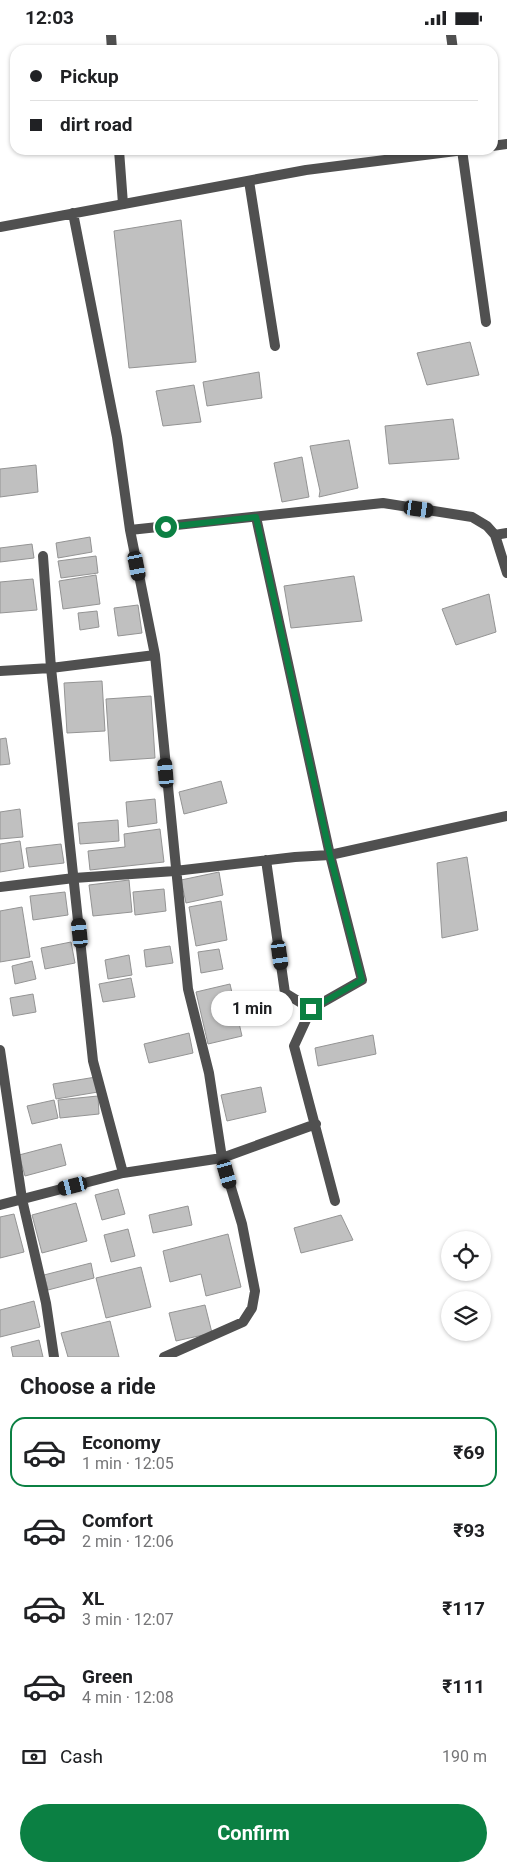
<!DOCTYPE html>
<meta charset="utf-8">
<style>
:root{--surface:#fff;--page:#f6f6f6;--text:#202124;--muted:#757577;--line:#e0e0e0;--accent:#0b8043}
body{margin:0;font-family:Roboto,sans-serif;background:var(--page);color:var(--text);height:100vh;display:flex;flex-direction:column;font-size:19px;white-space:nowrap}
*{box-sizing:border-box;margin:0}
p{font-size:16px;color:var(--muted)}
.icon{flex:none;width:28px;height:28px;fill:none;stroke:currentColor;stroke-width:2;stroke-linecap:round;stroke-linejoin:round}
.map{position:relative;height:1322px;overflow:hidden}
.side{display:flex;flex-direction:column;background:var(--surface);flex:1}
.side>*{flex:none}
.banner{position:absolute;left:10px;top:10px;width:488px;height:110px;border-radius:15px;box-shadow:0 1px 4px #0004;display:grid;align-content:center;height:110px;padding:0 20px;background:var(--surface)}
.buttons{position:absolute;left:441px;top:1196px;display:grid;gap:10px}
.buttons a{display:grid;place-items:center;width:50px;height:50px;border-radius:50%;background:var(--surface);box-shadow:0 1px 4px #0004;font-size:25px}
.end{position:absolute;width:22px;height:22px;margin:-11px;border:6px solid #0b8043;background:#fff;box-shadow:0 0 0 2px #fff}
.from{border-radius:50%}
.bubble{position:absolute;height:35px;border-radius:18px;background:var(--surface);box-shadow:0 1px 4px #0004;font-size:16px;font-weight:700;line-height:35px;text-align:center}
.car{position:absolute;width:15px;height:30px;margin:-15px -8px;border-radius:6px;box-shadow:0 0 4px 1px #0007;background:linear-gradient(#222 24%,#8ab4d8 0 40%,#222 0 76%,#8ab4d8 0 86%,#222 0)}
.banner b{display:flex;align-items:center;gap:18px;height:48px;font-size:19px}
.banner b+b{border-top:1px solid var(--line)}
.banner i{width:12px;height:12px;background:var(--text)}
ul{padding:0;list-style:none}
li{display:flex;align-items:center;gap:15px;height:70px;margin:0 10px 8px;padding:0 10px;border:2px solid transparent;border-radius:15px}
li div{flex:1}
li b{display:block;font-size:19px}
li em{font-style:normal;font-weight:700}
li.active{border-color:var(--accent)}
li>.icon{width:45px;height:45px;stroke-width:1.5}
h2{padding:0 20px;font-size:22px;line-height:60px}
.pay{display:flex;align-items:center;gap:12px;height:55px;padding:0 20px;font-size:19px}
.pay p{margin-inline-start:auto}
.button{display:flex;gap:10px;margin-top:auto;padding:10px 20px}
.button a{flex:1;height:58px;border-radius:30px;background:var(--accent);color:#fff;font-size:20px;font-weight:700;line-height:58px;text-align:center}
.status{display:flex;justify-content:space-between;align-items:center;height:35px;padding:0 25px;background:var(--surface);direction:ltr}
.status svg{height:14px;fill:currentColor}
.map>svg:first-child{display:block}
.building{fill:#c0c0c0;stroke:#949494}
.lines{fill:none;stroke-linecap:round;stroke-linejoin:round}
.service{stroke:#505050;stroke-width:10}
.minor{stroke:#505050;stroke-width:10}
.route{stroke:#0b8043;stroke-width:6}
</style>
<div class="status"><b>12:03</b><svg viewBox="0 0 49 12"><path d="M0 12V9h3v3zM5 12V6h3v6zM10 12V3h3v9zM15 12V0h3v12zM26 1h20v11H26zM47 4h2v5h-2z"/></svg></div>
<div class="map">
<svg width="507" height="1322" viewBox="0 0 507 1322">
<rect width="100%" height="100%" fill="#fff"/>
<path class="building" d="M 181,185 L 196,327 L 129,333 L 114,196 Z
M 470,307 L 479,340 L 427,350 L 417,318 Z
M 259,337 L 262,363 L 207,371 L 203,347 Z
M 194,350 L 201,387 L 163,391 L 156,356 Z
M 453,384 L 459,424 L 389,429 L 385,391 Z
M 349,405 L 358,453 L 319,462 L 320,456 L 310,411 Z
M 302,422 L 309,462 L 282,467 L 274,428 Z
M 36,430 L 38,457 L 0,462 L 0,434 Z
M 90,502 L 92,517 L 58,523 L 56,508 Z
M 32,509 L 34,523 L 0,527 L 0,513 Z
M 96,521 L 98,538 L 61,543 L 58,526 Z
M 96,540 L 100,569 L 63,574 L 59,546 Z
M 354,541 L 362,586 L 291,593 L 284,551 Z
M 33,544 L 37,575 L 0,578 L 0,547 Z
M 489,559 L 496,597 L 456,610 L 442,574 Z
M 138,570 L 142,598 L 118,601 L 114,573 Z
M 97,576 L 99,592 L 80,595 L 78,578 Z
M 102,646 L 105,696 L 67,698 L 64,648 Z
M 151,661 L 155,723 L 110,726 L 106,664 Z
M 6,703 L 10,729 L 0,730 L 0,704 Z
M 221,746 L 227,768 L 184,779 L 179,757 Z
M 155,764 L 157,788 L 128,792 L 126,767 Z
M 20,774 L 23,802 L 0,804 L 0,777 Z
M 118,785 L 119,806 L 80,809 L 78,788 Z
M 160,794 L 164,827 L 90,835 L 88,816 L 125,812 L 124,799 Z
M 20,806 L 24,833 L 0,837 L 0,809 Z
M 61,809 L 64,828 L 29,832 L 26,813 Z
M 467,822 L 478,895 L 442,903 L 437,828 Z
M 219,837 L 223,860 L 186,868 L 181,845 Z
M 129,845 L 132,877 L 93,881 L 89,850 Z
M 164,854 L 166,876 L 135,880 L 133,857 Z
M 65,857 L 68,880 L 33,885 L 30,861 Z
M 221,866 L 227,905 L 196,911 L 189,872 Z
M 22,872 L 30,922 L 0,927 L 0,876 Z
M 71,907 L 75,928 L 45,934 L 41,913 Z
M 170,911 L 173,928 L 146,932 L 144,915 Z
M 219,914 L 223,934 L 201,938 L 198,917 Z
M 129,920 L 132,940 L 108,944 L 105,925 Z
M 32,926 L 36,944 L 15,949 L 12,931 Z
M 131,943 L 135,962 L 103,967 L 99,949 Z
M 230,949 L 242,1001 L 208,1009 L 196,957 Z
M 33,959 L 36,977 L 13,981 L 10,963 Z
M 189,998 L 193,1018 L 149,1028 L 144,1009 Z
M 373,1000 L 376,1019 L 318,1031 L 315,1013 Z
M 96,1042 L 98,1057 L 56,1064 L 53,1049 Z
M 261,1052 L 266,1077 L 227,1086 L 221,1060 Z
M 98,1061 L 99,1079 L 60,1083 L 58,1065 Z
M 54,1065 L 58,1083 L 32,1089 L 27,1071 Z
M 61,1109 L 66,1130 L 25,1141 L 19,1120 Z
M 118,1154 L 125,1179 L 102,1185 L 95,1160 Z
M 76,1168 L 87,1206 L 42,1218 L 32,1180 Z
M 188,1171 L 192,1190 L 153,1198 L 149,1180 Z
M 14,1179 L 24,1217 L 0,1223 L 0,1182 Z
M 341,1180 L 353,1205 L 301,1218 L 294,1193 Z
M 128,1194 L 135,1221 L 111,1227 L 104,1200 Z
M 228,1199 L 241,1252 L 206,1261 L 201,1239 L 170,1247 L 163,1216 Z
M 91,1228 L 94,1243 L 48,1255 L 44,1240 Z
M 141,1232 L 151,1272 L 106,1283 L 96,1243 Z
M 34,1266 L 40,1292 L 0,1302 L 0,1275 Z
M 205,1270 L 212,1298 L 176,1306 L 169,1278 Z
M 110,1286 L 119,1322 L 68,1322 L 61,1298 Z
M 39,1305 L 43,1322 L 13,1322 L 11,1312 Z"/>
<g class="lines">
<path class="service" d="M 111,0 L 112,15
M 451,0 L 453,15
M 119,115 L 123,169
M 462,115 L 486,287
M 249,146 L 275,311"/>
<path class="minor" d="M 492,111 L 507,109
M 73,178 L 117,402 L 130,495 L 155,620 L 188,954 L 209,1038 L 222,1123 L 242,1189 L 255,1256 L 252,1273 L 243,1287 L 164,1322
M 0,192 L 306,135 L 464,115
M 256,482 L 330,820 L 362,945 L 311,974
M 130,495 L 383,468 L 472,482 L 487,491 L 495,500 L 507,538
M 495,500 L 507,498
M 43,521 L 51,633 L 93,1026 L 123,1138
M 0,636 L 51,633 L 155,620
M 266,825 L 285,958 L 311,974 L 294,1011 L 335,1166
M 0,852 L 74,843 L 175,836 L 295,822 L 330,820 L 507,781
M 0,1015 L 22,1164 L 46,1268 L 54,1322
M 0,1170 L 123,1138 L 222,1123 L 316,1089"/>
</g>
<g class="lines">
<path class="route" d="M 166,492 L 256,482 L 330,820 L 362,945 L 311,974"/>
</g>
</svg>
<div class="buttons">
<a><svg class="icon" aria-label="locate" viewBox="0 0 24 24"><circle cx="12" cy="12" r="6"/><path d="M12 2v4M12 18v4M2 12h4M18 12h4"/></svg></a>
<a><svg class="icon" aria-label="layers" viewBox="0 0 24 24"><path d="M12 4l9 5-9 5-9-5zM3 14l9 5 9-5"/></svg></a>
</div>
<i class="end from" style="left:166px;top:492px"></i>
<i class="end" style="left:311px;top:974px"></i>
<div class="bubble" style="left:211px;top:956px;width:82px">1 min</div>
<i class="car" style="left:419px;top:474px;rotate:98deg"></i>
<i class="car" style="left:137px;top:531px;rotate:169deg"></i>
<i class="car" style="left:166px;top:738px;rotate:355deg"></i>
<i class="car" style="left:80px;top:898px;rotate:354deg"></i>
<i class="car" style="left:280px;top:920px;rotate:172deg"></i>
<i class="car" style="left:227px;top:1139px;rotate:164deg"></i>
<i class="car" style="left:73px;top:1151px;rotate:256deg"></i>
<div class="banner">
<b><i class="from"></i>Pickup</b>
<b><i></i>dirt road</b>
</div>
</div>
<section class="side">
<h2>Choose a ride</h2>
<ul>
<li class="active"><svg class="icon" aria-label="car" viewBox="0 0 24 24"><path d="M5 17H2v-5l4-1 3-4h7l3 4 3 1v5h-3M9 17h6M6 11h13"/><circle cx="7" cy="17" r="2"/><circle cx="17" cy="17" r="2"/></svg><div><b>Economy</b><p>1 min · 12:05</p></div><em>₹69</em></li>
<li><svg class="icon" aria-label="car" viewBox="0 0 24 24"><path d="M5 17H2v-5l4-1 3-4h7l3 4 3 1v5h-3M9 17h6M6 11h13"/><circle cx="7" cy="17" r="2"/><circle cx="17" cy="17" r="2"/></svg><div><b>Comfort</b><p>2 min · 12:06</p></div><em>₹93</em></li>
<li><svg class="icon" aria-label="car" viewBox="0 0 24 24"><path d="M5 17H2v-5l4-1 3-4h7l3 4 3 1v5h-3M9 17h6M6 11h13"/><circle cx="7" cy="17" r="2"/><circle cx="17" cy="17" r="2"/></svg><div><b>XL</b><p>3 min · 12:07</p></div><em>₹117</em></li>
<li><svg class="icon" aria-label="car" viewBox="0 0 24 24"><path d="M5 17H2v-5l4-1 3-4h7l3 4 3 1v5h-3M9 17h6M6 11h13"/><circle cx="7" cy="17" r="2"/><circle cx="17" cy="17" r="2"/></svg><div><b>Green</b><p>4 min · 12:08</p></div><em>₹111</em></li>
</ul>
<div class="pay"><svg class="icon" aria-label="cash" viewBox="0 0 24 24"><path d="M3 7h18v10H3z"/><circle cx="12" cy="12" r="2"/></svg>Cash<p>190 m</p></div>
<div class="button"><a>Confirm</a></div>
</section>
